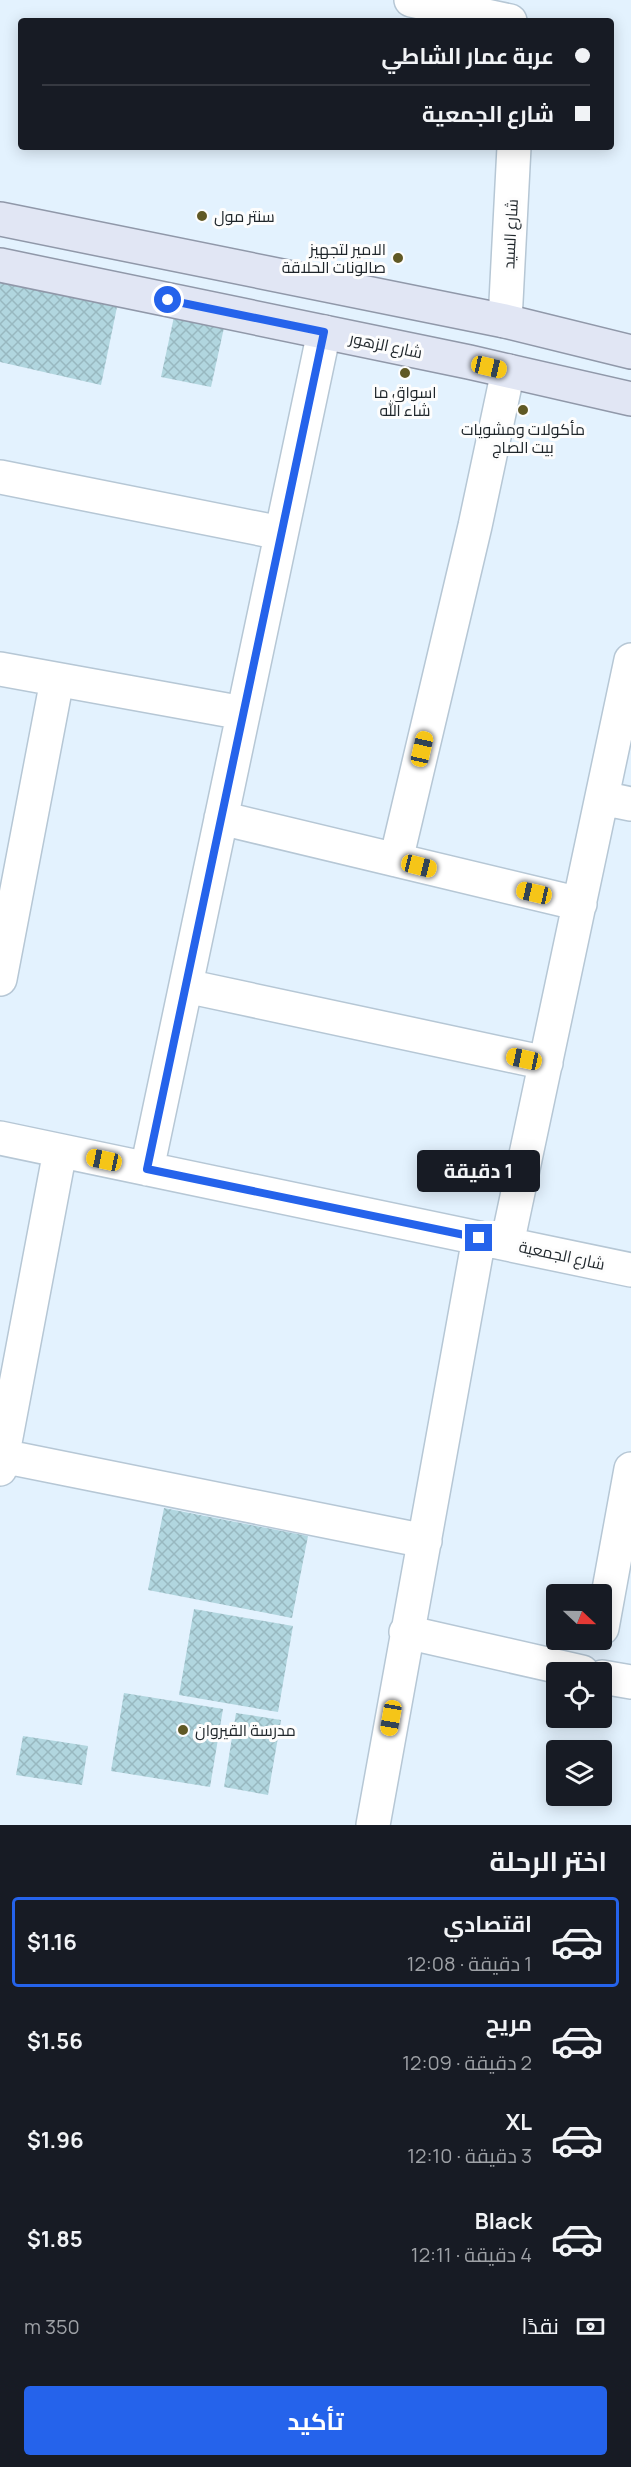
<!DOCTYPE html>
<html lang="ar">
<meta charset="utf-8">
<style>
:root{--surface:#171b24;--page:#20242c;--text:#f1f3f6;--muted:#9ea1a6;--line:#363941;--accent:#2563eb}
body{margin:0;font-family:Manrope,Cairo,sans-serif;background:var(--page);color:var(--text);direction:rtl;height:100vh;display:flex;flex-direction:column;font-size:22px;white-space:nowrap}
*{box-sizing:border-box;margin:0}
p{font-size:20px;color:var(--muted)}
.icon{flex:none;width:33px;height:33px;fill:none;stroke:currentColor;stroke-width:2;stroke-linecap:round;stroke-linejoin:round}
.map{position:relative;height:1825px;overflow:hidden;direction:ltr}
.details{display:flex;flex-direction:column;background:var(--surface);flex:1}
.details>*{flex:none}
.banner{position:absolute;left:18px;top:18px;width:596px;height:132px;border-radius:6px;box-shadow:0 3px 15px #0003;direction:rtl;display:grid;align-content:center;height:132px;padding:0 24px;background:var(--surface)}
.needle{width:39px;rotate:112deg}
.controls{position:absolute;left:546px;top:1584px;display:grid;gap:12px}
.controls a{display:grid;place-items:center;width:66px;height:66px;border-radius:6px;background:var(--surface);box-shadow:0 3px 15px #0003;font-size:30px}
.end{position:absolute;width:27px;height:27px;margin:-14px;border:8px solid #2563eb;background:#fff;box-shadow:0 0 0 3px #fff}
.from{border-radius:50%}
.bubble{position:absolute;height:42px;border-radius:6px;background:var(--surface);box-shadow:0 3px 15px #0003;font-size:20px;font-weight:700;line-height:42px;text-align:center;direction:rtl}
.car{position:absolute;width:18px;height:36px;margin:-18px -9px;border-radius:8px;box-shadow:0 0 4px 2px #0007;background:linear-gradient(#f5c518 24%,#345 0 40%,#f5c518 0 76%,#345 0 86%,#f5c518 0)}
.banner b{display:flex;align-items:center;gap:21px;height:57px;font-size:22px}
.banner b+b{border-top:2px solid var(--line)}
.banner i{width:15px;height:15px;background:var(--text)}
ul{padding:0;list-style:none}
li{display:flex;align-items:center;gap:18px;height:90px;margin:0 12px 9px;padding:0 12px;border:3px solid transparent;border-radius:6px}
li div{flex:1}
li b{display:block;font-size:22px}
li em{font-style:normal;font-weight:700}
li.on{border-color:var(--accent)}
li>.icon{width:54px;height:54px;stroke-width:1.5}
h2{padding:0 24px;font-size:27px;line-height:72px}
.pay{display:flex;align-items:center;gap:15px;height:66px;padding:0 24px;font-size:22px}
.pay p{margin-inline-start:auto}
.button{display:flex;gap:12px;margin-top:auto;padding:12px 24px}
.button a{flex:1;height:69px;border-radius:6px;background:var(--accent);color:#fff;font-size:24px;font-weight:700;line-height:69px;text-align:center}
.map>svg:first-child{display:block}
.building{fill:url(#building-cross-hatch)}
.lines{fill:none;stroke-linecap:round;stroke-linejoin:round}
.minor-casing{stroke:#b6c7d5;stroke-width:36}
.major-casing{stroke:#9098a9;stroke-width:36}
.minor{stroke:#fff;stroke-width:33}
.major{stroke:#e1e6f4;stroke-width:33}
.route{stroke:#2563eb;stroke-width:8}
.poi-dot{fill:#605925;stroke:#fdfdfd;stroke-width:2}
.labels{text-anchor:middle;stroke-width:6;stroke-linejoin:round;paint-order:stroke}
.poi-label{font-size:16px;fill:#1f262b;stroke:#fdfdfd;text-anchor:start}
.street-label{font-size:16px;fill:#1f262b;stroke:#fdfdfd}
</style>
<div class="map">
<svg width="631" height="1825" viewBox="0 0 631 1825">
<defs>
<pattern id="building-cross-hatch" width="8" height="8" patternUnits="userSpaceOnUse" patternTransform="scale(1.5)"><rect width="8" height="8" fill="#b1d6df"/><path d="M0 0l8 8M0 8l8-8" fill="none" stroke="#98b8c0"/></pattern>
</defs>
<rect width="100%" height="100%" fill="#e3f2fe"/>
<path class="building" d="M 0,281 L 117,307 L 101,385 L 0,362 Z
M 175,312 L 225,323 L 211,387 L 161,377 Z
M 164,1508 L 308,1536 L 292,1618 L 148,1590 Z
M 194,1609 L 293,1626 L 278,1712 L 179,1695 Z
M 124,1693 L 223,1709 L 210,1787 L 111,1771 Z
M 236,1713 L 281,1720 L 268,1795 L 224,1787 Z
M 23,1736 L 88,1746 L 82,1785 L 16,1775 Z"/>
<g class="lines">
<defs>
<path id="minor" d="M 411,0 L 510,21
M 505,321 L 514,147
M 0,477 L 281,533
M 0,669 L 243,713
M 602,798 L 631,804
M 221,818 L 580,904
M 396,860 L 475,526 L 508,371
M 0,979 L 57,680
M 186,986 L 546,1063
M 0,1138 L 631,1270
M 147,1169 L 324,332
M 507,1244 L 631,660
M 2,1456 L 425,1541
M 0,1469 L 60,1151
M 602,1628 L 631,1469
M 406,1632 L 582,1672
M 602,1677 L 631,1682
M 373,1825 L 479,1238"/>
<path id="major" d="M 0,219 L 505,321 L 631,352
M 0,265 L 469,362 L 631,399"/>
</defs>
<use href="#minor" class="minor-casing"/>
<use href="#major" class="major-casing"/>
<use href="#minor" class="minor"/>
<use href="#major" class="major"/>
</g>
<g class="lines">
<path class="route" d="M 168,300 L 324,332 L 147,1169 L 479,1238"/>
</g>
<g class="poi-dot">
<circle cx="202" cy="216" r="6"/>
<circle cx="398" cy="258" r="6"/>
<circle cx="405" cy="373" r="6"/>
<circle cx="523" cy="410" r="6"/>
<circle cx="183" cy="1730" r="6"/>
</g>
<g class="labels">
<g class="poi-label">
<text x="214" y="222">سنتر مول</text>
<text x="386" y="255" text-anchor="end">الامير لتجهيز<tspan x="386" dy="18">صالونات الحلاقة</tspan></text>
<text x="405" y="398" text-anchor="middle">اسواق ما<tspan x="405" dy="18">شاء الله</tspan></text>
<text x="523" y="435" text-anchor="middle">مأكولات ومشويات<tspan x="523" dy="18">بيت الصاج</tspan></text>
<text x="195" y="1736">مدرسة القيروان</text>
</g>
<g class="street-label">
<text transform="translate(510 234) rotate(-87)" y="6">شارع السيد</text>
<text transform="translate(386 345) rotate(12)" y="6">شارع الزهور</text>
<text transform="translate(562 1255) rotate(12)" y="6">شارع الجمعية</text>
</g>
</g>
</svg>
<div class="controls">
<a><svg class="needle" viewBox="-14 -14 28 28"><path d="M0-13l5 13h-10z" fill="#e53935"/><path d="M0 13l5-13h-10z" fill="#9ea1a6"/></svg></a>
<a><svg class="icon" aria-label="locate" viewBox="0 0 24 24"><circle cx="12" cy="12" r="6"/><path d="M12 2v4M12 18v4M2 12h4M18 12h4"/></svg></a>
<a><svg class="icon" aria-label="layers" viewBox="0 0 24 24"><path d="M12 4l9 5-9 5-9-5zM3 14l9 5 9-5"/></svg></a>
</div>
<i class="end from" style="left:168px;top:300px"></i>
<i class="end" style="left:479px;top:1238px"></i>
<div class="bubble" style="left:417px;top:1150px;width:123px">1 دقيقة</div>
<i class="car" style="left:489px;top:367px;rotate:103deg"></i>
<i class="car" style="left:422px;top:749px;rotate:13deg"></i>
<i class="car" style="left:419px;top:866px;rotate:104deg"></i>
<i class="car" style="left:534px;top:893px;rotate:283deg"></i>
<i class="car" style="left:524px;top:1059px;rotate:282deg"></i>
<i class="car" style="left:104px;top:1160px;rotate:282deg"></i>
<i class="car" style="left:391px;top:1718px;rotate:190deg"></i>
<div class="banner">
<b><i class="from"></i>عربة عمار الشاطي</b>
<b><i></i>شارع الجمعية</b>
</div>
</div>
<section class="details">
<h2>اختر الرحلة</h2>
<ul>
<li class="on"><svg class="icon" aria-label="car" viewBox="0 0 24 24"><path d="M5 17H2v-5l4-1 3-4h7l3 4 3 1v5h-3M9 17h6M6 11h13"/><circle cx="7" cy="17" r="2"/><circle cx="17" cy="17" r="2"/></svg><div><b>اقتصادي</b><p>1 دقيقة · 12:08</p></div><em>$1.16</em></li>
<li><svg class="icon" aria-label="car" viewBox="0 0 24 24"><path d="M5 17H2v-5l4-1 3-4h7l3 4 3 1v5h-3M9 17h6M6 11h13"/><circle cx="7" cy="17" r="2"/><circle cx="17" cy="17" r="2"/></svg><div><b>مريح</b><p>2 دقيقة · 12:09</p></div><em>$1.56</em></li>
<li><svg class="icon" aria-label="car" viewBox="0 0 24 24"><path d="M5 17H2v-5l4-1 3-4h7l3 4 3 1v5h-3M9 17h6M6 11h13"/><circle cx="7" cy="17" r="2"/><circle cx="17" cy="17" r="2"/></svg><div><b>XL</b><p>3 دقيقة · 12:10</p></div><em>$1.96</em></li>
<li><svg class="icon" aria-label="car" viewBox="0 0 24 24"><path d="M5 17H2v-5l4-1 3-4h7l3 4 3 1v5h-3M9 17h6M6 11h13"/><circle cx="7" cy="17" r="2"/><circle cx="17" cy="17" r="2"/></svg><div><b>Black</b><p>4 دقيقة · 12:11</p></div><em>$1.85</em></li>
</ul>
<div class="pay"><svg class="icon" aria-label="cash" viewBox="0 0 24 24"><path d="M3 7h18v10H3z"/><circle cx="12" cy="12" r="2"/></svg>نقدًا<p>350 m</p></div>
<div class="button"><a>تأكيد</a></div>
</section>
